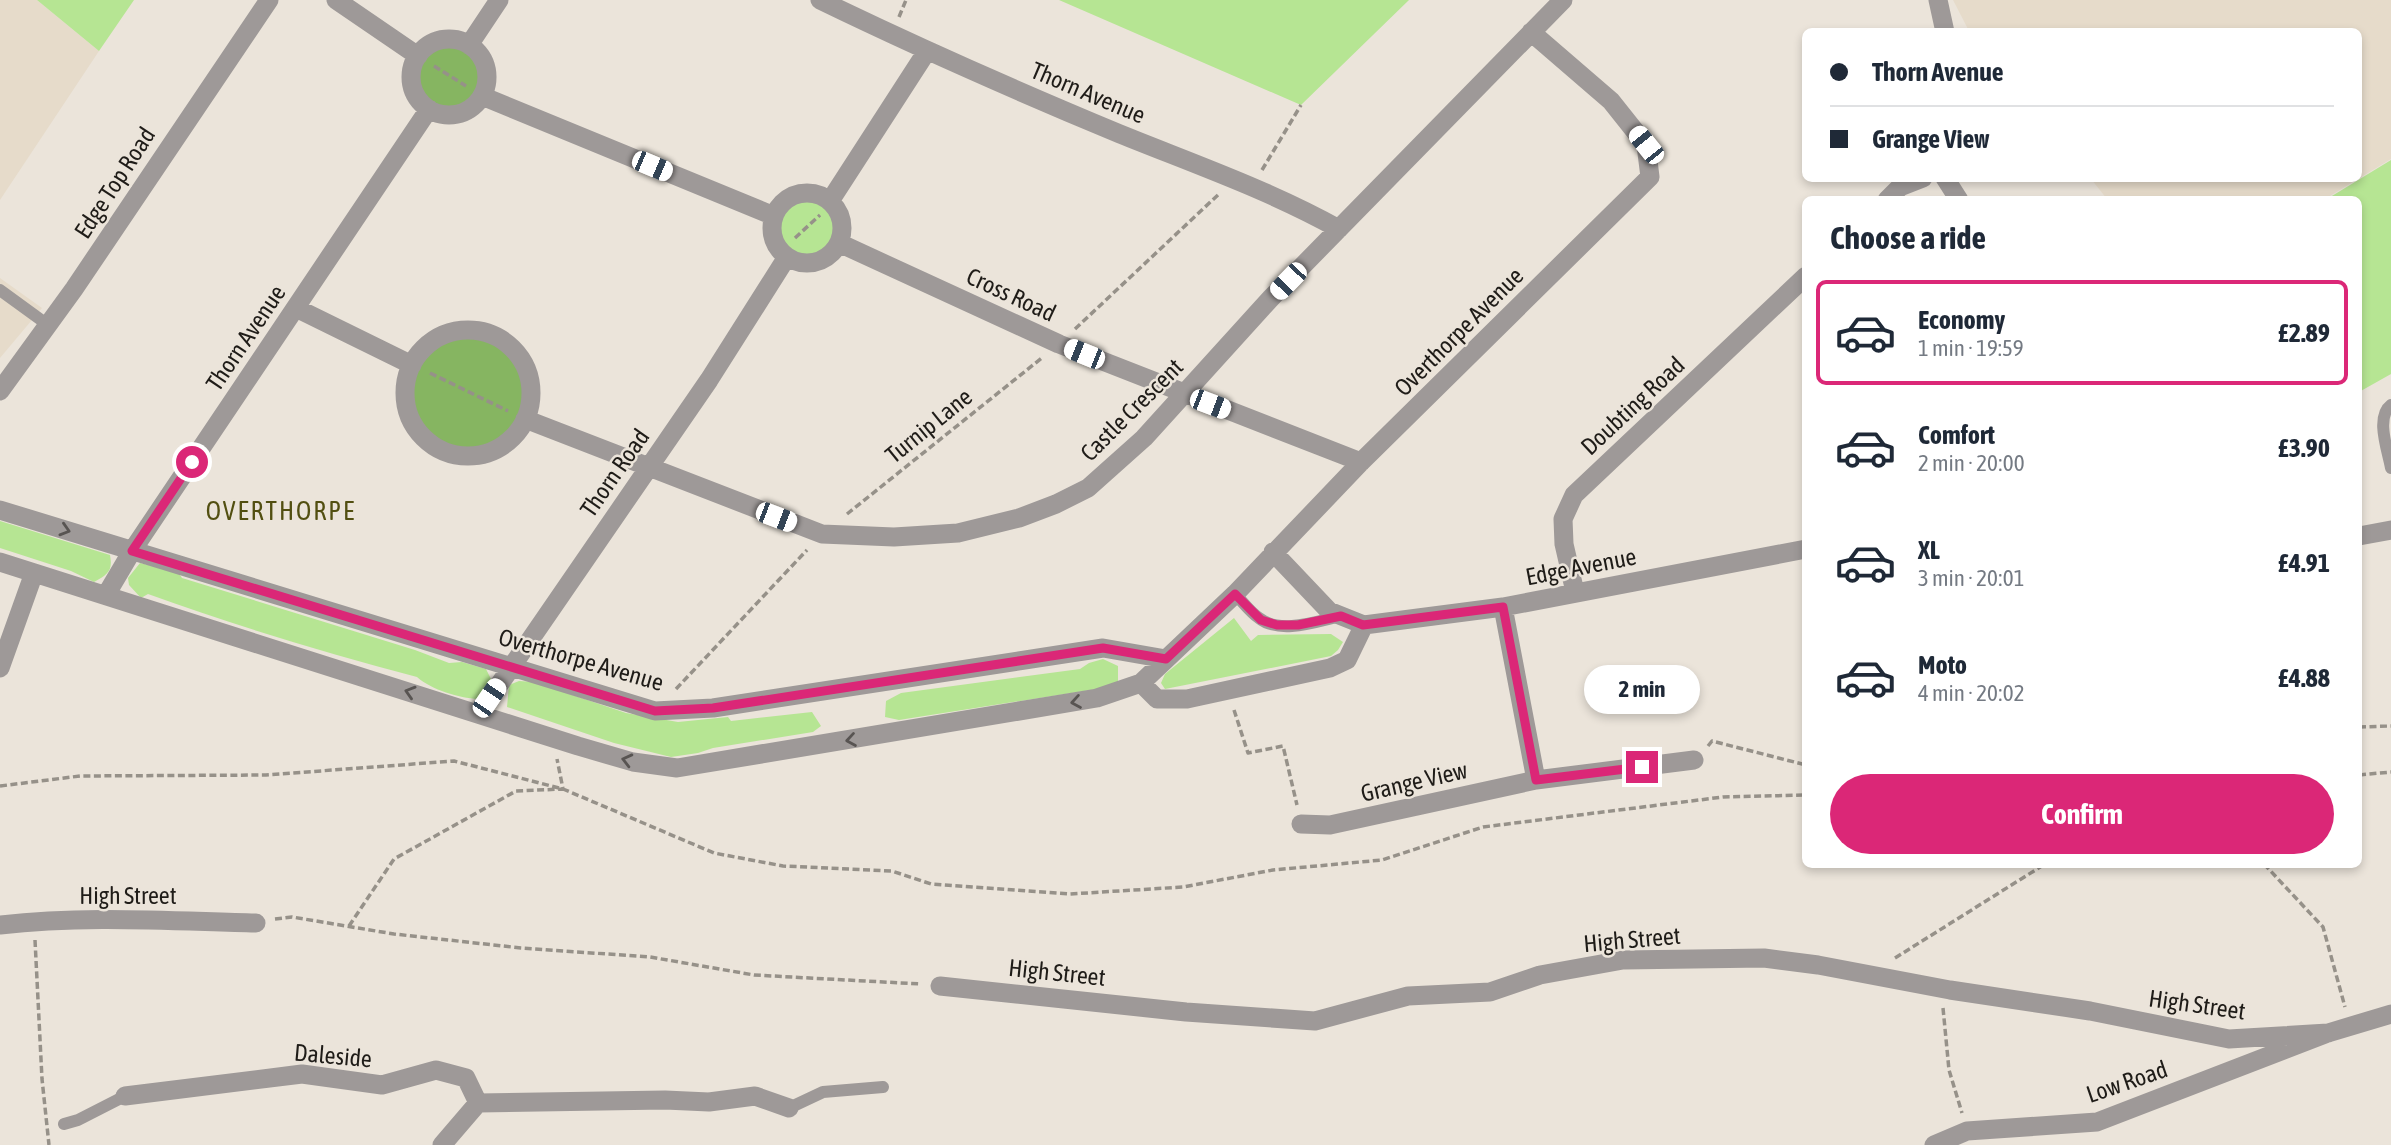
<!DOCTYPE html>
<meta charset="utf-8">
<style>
:root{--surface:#fff;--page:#f2f2f3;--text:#1f2937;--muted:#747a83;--line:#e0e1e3;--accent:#db2777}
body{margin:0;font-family:"Asap Condensed",sans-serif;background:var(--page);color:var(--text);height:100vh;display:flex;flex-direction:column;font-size:26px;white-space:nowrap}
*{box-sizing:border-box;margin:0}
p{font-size:23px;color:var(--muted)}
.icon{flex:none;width:38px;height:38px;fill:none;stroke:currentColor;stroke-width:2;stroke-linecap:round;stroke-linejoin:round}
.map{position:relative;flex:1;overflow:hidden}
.drawer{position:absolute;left:1802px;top:196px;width:560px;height:672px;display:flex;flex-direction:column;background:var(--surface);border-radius:10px;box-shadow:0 4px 10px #0003}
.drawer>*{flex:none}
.banner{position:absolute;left:1802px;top:28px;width:560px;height:154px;border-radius:10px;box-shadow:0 4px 10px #0003;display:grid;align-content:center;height:154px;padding:0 28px;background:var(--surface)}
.end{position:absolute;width:32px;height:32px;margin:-16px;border:9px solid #db2777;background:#fff;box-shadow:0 0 0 4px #fff}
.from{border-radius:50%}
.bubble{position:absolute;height:49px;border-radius:24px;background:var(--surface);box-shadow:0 4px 10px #0003;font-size:23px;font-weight:700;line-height:49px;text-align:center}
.car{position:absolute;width:21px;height:42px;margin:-21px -10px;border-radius:9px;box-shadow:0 0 5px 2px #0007;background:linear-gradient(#fff 24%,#345 0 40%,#fff 0 76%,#345 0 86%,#fff 0)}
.banner b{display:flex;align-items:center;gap:24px;height:66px;font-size:26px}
.banner b+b{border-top:2px solid var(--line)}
.banner i{width:18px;height:18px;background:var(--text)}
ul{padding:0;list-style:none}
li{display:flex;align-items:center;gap:21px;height:105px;margin:0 14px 10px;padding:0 14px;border:4px solid transparent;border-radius:10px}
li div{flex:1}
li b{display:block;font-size:26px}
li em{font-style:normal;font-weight:700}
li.on{border-color:var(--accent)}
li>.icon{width:63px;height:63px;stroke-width:1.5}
h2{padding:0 28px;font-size:32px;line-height:84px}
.cta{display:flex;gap:14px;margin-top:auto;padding:14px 28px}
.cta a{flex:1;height:80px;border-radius:42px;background:var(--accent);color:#fff;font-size:28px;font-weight:700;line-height:80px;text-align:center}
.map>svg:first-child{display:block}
.built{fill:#e6dbca}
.green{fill:#b6e593}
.forest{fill:#86b561}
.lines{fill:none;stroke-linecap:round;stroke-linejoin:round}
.path{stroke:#969189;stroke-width:3.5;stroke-dasharray:7 3.5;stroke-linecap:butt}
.service{stroke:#9e9998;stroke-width:12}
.minor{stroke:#9e9998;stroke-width:19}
.tertiary{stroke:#9e9998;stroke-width:19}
.oneway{stroke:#585452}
.route{stroke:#db2777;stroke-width:9}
.labels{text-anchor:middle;stroke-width:5;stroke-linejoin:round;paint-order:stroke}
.street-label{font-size:24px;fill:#1f1c18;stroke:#ebe4da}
.neighbourhood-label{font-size:26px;letter-spacing:2px;fill:#524f11;stroke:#ebe4da}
</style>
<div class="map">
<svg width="2391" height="1145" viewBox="0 0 2391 1145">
<rect width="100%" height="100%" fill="#ebe4da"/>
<path class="built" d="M 0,0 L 37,0 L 99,51 L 0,200 Z
M 1953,0 L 2391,0 L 2391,159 L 2325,199 L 2107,199 L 2091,179 L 2359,178 L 2359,32 L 1969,31 Z
M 0,278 L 42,308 L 0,358 Z"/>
<path class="green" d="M 37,0 L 134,0 L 99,51 Z
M 1059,0 L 1409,0 L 1301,105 Z
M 2391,160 L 2391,374 L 2359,392 L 2359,200 L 2327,199 Z
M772 228a35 35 0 1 1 70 0a35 35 0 1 1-70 0Z
M 0,521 L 110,555 C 113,571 108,574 94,582 L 71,571 L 0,548 Z
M 140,563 L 178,572 L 182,578 L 415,650 L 449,663 L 462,662 L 486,669 L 492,681 L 478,699 C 459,698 432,690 417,677 C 326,653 236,626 148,594 L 141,598 L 129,585 L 128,578 Z
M 1234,618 L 1251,641 L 1258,635 L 1331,634 L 1343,642 L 1338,650 L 1331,656 L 1165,689 L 1161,683 L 1165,674 Z
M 1103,659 L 1118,666 L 1118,682 L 1097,689 L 899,720 L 885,717 L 886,701 L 901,693 L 1080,669 L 1089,663 Z
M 519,681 L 534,682 L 626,713 L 678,722 L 728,717 L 731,721 L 812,712 L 821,726 L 813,732 L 713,748 L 698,753 L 671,757 L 614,743 L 507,707 L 509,685 Z"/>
<path class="forest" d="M411 77a38 38 0 1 1 76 0a38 38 0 1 1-76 0Z
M405 393a63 63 0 1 1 126 0a63 63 0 1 1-126 0Z"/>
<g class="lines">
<path class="path" d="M 899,17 L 906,0
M 434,66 L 466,86
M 1262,170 L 1301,105
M 795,238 L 820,215
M 1075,329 L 1220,193
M 430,373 L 508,411
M 847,514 L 1043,357
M 676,689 L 807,550
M 1234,710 L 1248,753 L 1283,746 L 1297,805
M 2359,727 L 2391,726
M 1708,746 L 1712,741 L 1806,765
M 2359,775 L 2391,772
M 0,786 L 80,776 L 266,775 L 454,761 L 563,789 L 714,853 L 783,866 L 892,871 L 931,884 L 1070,894 L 1183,887 L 1273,870 L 1382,860 L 1483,827 L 1723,797 L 1806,795
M 2264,864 L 2323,927 L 2345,1007
M 275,919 L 292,917 L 394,934 L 521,948 L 650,957 L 754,975 L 921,984
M 349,926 L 394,859 L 516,791 L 563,789 L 557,759
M 35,940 L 42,1079 L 49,1145
M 1895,958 L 2045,864
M 1943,1008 L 1949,1070 L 1962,1113"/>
<path class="service" d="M 0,290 L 48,325
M 2391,405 C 2375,417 2388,451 2391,468
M 1235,594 C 1243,602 1250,612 1259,618 C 1280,635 1318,621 1341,616
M 789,1108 L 823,1092 L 883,1087
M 64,1124 L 78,1120 L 125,1096"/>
<path class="minor" d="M 336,0 L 418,56
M 820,0 C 919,48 1019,92 1120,134 C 1194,164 1269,190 1339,229
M 1938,0 L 1945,32
M411 77a38 38 0 1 1 76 0a38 38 0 1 1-76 0Z
M 469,45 L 499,0
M 482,96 L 774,216
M 1945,178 L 1959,200
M772 228a35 35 0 1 1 70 0a35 35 0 1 1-70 0Z
M 1887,200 L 1900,187 L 1923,178
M 830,201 L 927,51
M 839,243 L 1059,344 L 1361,462
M 296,308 L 412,365
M405 393a63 63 0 1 1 126 0a63 63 0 1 1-126 0Z
M 525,419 L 822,534 L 894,537 L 958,533 L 1019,518 L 1056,504 L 1088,488 L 1144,438 L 1271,298 L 1563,0
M 0,510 L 655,711 L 713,708 L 1103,648 L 1166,659
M 2359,536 L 2391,530
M 1273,552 L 1329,611 L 1364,625 L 1503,607 L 1806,549
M 0,562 L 578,746 L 633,762 L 677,768 L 1097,698 L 1141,683 L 1235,594 L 1361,462 L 1650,177 L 1646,145 L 1611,101 L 1531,32
M 1575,592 L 1564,544 L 1563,519 L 1574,495 L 1806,276
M 106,595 L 132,551 L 429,109
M 0,668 L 34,573
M 1141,683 L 1157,699 L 1187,699 L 1330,668 L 1347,660 L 1364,625
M 479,714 L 709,380 L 787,257
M 1536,780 L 1694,760
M 1301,824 L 1330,825 L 1536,780 L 1503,607
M 0,925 C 84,915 171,921 256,923
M 940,986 L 1186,1012 L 1315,1021 L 1408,996 L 1490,992 L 1540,975 L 1623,960 L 1764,958 L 1818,965 L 1950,990 L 2090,1011 L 2229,1039 L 2328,1033
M 125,1096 L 302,1074 L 382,1085 L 436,1070 L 466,1078 L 478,1103
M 442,1145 L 478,1103 L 665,1100 L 709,1102 L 755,1096 L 789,1108
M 1934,1145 L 1967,1131 L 2097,1122 L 2328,1033 L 2391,1014"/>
<path class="tertiary" d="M 0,391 L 74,289 L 269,0"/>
</g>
<defs><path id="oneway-chevron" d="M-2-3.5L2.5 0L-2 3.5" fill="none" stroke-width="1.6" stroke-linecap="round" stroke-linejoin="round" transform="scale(1.75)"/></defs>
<g class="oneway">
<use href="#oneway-chevron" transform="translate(65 530) rotate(17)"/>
<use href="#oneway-chevron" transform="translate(410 692) rotate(-163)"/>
<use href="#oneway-chevron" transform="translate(1076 702) rotate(170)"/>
<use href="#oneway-chevron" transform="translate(851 740) rotate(171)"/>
<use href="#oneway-chevron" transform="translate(627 760) rotate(-166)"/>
</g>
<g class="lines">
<path class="route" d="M 192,462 L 132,551 L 655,711 L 713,708 L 1103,648 L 1166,659 L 1235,594 L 1261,620 L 1277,625 L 1298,625 L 1341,616 L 1363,625 L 1503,607 L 1536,780 L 1642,767"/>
</g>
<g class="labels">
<g class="street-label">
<text transform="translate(1088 93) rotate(23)" y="8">Thorn Avenue</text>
<text transform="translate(115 183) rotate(-57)" y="8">Edge Top Road</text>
<text transform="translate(1011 295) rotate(25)" y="8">Cross Road</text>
<text transform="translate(1459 332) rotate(-45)" y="8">Overthorpe Avenue</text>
<text transform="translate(246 338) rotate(-56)" y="8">Thorn Avenue</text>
<text transform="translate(1633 406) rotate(-43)" y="8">Doubting Road</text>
<text transform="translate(1132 410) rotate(-45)" y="8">Castle Crescent</text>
<text transform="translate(929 426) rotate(-39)" y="8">Turnip Lane</text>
<text transform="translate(615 473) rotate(-55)" y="8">Thorn Road</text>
<text transform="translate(1581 567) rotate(-11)" y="8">Edge Avenue</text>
<text transform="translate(581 660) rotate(16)" y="8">Overthorpe Avenue</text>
<text transform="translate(1414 782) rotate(-13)" y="8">Grange View</text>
<text x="128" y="904">High Street</text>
<text transform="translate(1632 940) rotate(-5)" y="8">High Street</text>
<text transform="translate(1057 973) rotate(6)" y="8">High Street</text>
<text transform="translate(2197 1005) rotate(8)" y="8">High Street</text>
<text transform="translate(333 1056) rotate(5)" y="8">Daleside</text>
<text transform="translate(2127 1082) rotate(-19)" y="8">Low Road</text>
</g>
<g class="neighbourhood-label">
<text x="281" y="520">OVERTHORPE</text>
</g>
</g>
</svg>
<i class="end from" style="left:192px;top:462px"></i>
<i class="end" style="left:1642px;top:767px"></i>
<div class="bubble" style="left:1584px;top:665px;width:116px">2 min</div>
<i class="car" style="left:1646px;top:145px;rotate:321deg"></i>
<i class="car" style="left:652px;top:166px;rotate:113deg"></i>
<i class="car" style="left:1288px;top:281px;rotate:224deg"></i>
<i class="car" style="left:1084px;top:354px;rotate:292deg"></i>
<i class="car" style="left:1210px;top:404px;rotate:111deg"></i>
<i class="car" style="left:776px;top:517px;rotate:111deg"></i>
<i class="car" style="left:489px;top:698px;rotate:34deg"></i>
<div class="banner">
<b><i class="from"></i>Thorn Avenue</b>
<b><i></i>Grange View</b>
</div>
<section class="drawer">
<h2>Choose a ride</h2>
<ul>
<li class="on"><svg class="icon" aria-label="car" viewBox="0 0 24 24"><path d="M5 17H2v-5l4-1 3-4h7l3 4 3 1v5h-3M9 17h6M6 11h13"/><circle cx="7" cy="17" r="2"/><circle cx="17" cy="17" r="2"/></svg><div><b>Economy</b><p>1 min · 19:59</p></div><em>£2.89</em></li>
<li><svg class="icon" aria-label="car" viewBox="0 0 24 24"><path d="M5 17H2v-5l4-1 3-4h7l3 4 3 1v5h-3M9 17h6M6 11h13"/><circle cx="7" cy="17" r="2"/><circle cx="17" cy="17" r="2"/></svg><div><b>Comfort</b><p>2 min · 20:00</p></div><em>£3.90</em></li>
<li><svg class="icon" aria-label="car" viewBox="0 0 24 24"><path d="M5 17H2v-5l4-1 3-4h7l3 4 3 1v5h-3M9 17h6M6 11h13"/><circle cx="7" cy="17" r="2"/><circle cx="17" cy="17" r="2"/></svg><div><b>XL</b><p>3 min · 20:01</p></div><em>£4.91</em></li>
<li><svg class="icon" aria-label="car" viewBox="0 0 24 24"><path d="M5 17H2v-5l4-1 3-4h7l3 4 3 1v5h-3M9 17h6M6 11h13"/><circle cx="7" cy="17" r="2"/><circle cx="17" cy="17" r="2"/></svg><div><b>Moto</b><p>4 min · 20:02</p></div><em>£4.88</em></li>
</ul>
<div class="cta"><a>Confirm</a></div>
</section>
</div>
